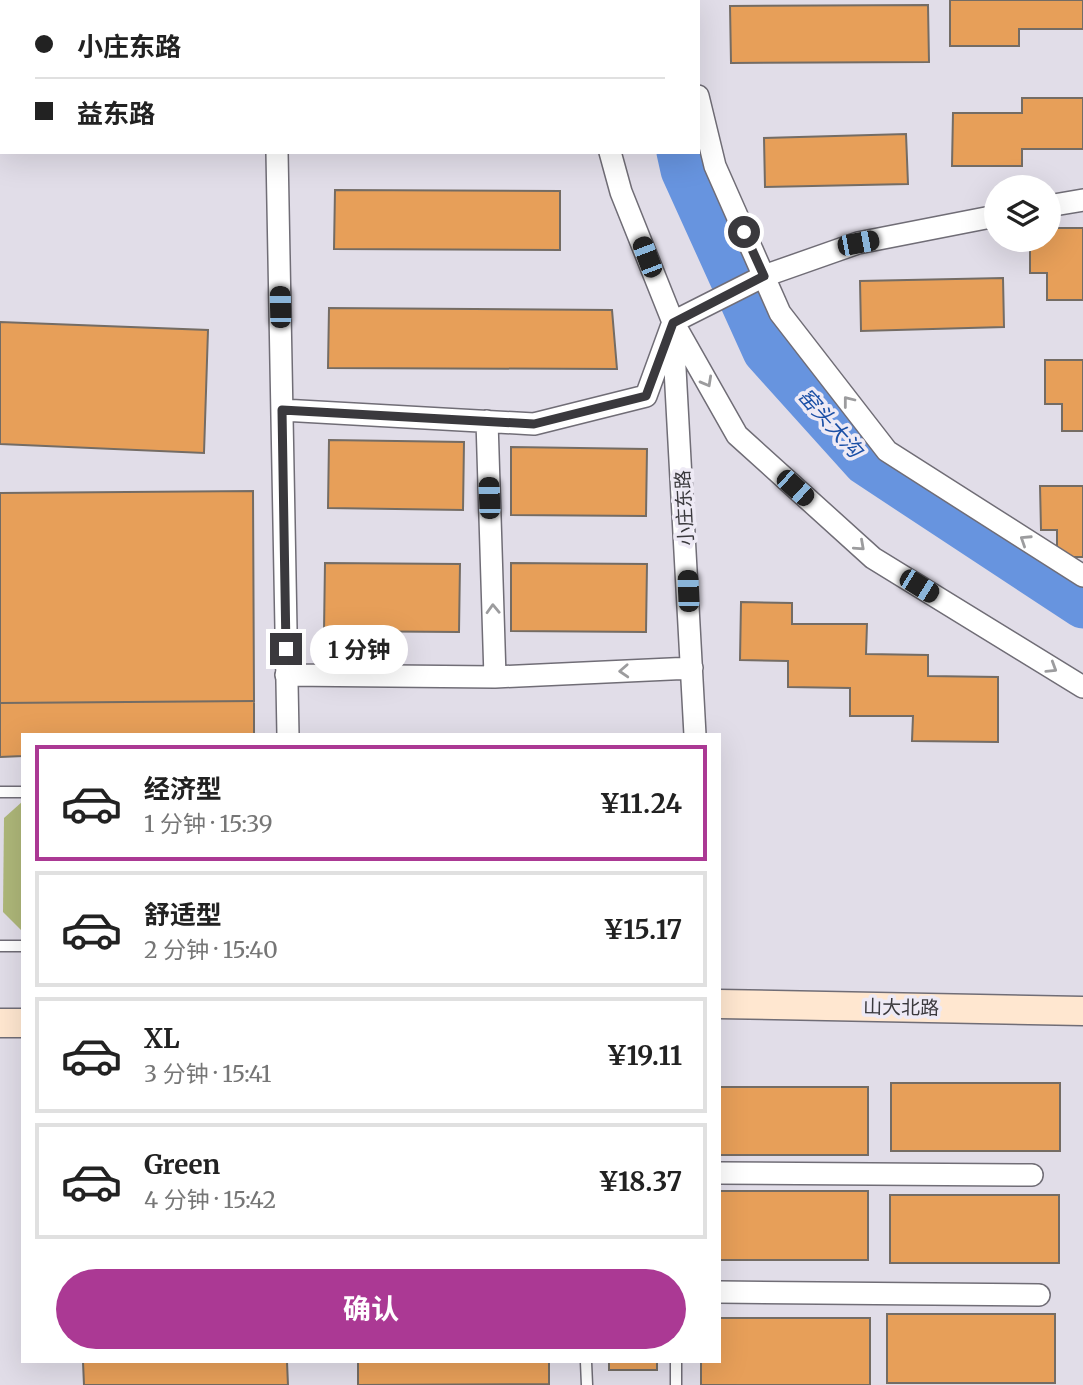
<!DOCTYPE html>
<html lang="zh">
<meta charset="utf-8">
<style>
:root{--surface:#fff;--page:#f6f6f6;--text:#222;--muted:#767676;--line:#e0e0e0;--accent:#ab3994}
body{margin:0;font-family:Merriweather,"Noto Sans SC",serif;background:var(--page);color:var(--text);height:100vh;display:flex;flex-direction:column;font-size:26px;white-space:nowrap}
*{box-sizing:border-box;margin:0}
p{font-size:23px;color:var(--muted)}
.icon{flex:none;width:38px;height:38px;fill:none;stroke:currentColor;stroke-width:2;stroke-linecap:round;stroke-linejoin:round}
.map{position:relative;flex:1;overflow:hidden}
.details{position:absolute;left:21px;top:733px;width:700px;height:630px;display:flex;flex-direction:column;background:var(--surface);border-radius:0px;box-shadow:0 7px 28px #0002}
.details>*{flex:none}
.guide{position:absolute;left:0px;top:0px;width:700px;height:154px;box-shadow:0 7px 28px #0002;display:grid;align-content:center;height:154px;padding:0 35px;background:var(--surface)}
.controls{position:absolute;left:984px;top:175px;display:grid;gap:14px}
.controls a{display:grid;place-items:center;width:77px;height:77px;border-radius:50%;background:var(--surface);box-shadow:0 7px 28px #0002;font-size:35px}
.end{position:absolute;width:32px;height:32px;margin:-16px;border:9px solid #3a393d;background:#fff;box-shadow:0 0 0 4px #fff}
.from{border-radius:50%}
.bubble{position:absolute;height:49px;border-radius:24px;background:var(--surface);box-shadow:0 7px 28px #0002;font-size:23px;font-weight:700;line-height:49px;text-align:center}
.car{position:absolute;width:21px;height:42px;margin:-21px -10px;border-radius:9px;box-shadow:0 0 5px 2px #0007;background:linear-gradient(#222 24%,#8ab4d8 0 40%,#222 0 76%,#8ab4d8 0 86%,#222 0)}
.guide b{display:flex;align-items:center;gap:24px;height:66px;font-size:26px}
.guide b+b{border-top:2px solid var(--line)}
.guide i{width:18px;height:18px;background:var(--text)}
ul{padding:12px 0 0;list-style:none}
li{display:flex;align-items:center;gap:21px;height:116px;margin:0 14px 10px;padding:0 21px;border:4px solid var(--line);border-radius:0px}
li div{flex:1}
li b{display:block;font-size:26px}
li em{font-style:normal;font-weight:700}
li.active{border-color:var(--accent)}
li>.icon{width:63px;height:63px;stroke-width:1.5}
.cta{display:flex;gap:14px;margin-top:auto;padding:14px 35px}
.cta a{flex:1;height:80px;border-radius:42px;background:var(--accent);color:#fff;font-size:28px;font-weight:700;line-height:80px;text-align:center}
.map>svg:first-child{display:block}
.green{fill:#aeb779}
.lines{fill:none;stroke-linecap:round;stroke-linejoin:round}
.river{stroke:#6794df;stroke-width:47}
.building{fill:#e79f59;stroke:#746c64;stroke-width:2}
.service-casing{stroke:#706d76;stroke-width:13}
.minor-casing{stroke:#706d76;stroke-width:24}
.secondary-casing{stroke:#706d76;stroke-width:31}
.service{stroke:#fff;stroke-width:10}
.minor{stroke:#fff;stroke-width:21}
.secondary{stroke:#ffe7d0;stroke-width:28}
.oneway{stroke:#9c9c9e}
.route{stroke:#3a393d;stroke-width:9}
.labels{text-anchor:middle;stroke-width:7;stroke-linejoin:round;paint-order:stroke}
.street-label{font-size:19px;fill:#3a393d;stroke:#eeeaf5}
.water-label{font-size:21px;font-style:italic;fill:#1a4fa6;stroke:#eeeaf5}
</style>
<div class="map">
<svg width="1083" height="1385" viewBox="0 0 1083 1385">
<rect width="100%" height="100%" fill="#e1dde8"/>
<path class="green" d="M 23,801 L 23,931 L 22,931 L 3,912 L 4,818 Z"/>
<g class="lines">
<path class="river" d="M 645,0 L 646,2
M 680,152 L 684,170 L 766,351 L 866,462 L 1083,605"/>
</g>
<path class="building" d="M 950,0 L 1083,0 L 1083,29 L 1019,29 L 1019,46 L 950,46 Z
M 928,5 L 929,62 L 731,63 L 730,6 Z
M 0,13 L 2,13 L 2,59 L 0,59 Z
M 1022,98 L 1083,98 L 1083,149 L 1022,149 L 1022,166 L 952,166 L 953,113 L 1022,113 Z
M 906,134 L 908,184 L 765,187 L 764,138 Z
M 335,190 L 560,191 L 560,250 L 334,249 Z
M 1048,228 L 1083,228 L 1083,300 L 1047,300 L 1047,273 L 1030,273 L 1030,240 L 1048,240 Z
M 1003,278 L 1004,327 L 861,331 L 860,281 Z
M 329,308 L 612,310 L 617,369 L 328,368 Z
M 0,322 L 208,330 L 204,453 L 0,444 Z
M 1045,360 L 1083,360 L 1083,431 L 1062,431 L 1062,404 L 1045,404 Z
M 329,440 L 464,442 L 463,510 L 328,508 Z
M 511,447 L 647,449 L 646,516 L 511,515 Z
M 1040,486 L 1083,486 L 1083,557 L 1057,557 L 1057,530 L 1041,530 Z
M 253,491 L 254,701 L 0,703 L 0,493 Z
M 325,563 L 460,564 L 459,632 L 324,631 Z
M 511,563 L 647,564 L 646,632 L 511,631 Z
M 741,602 L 792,603 L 792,624 L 867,624 L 866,654 L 928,655 L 928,676 L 998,677 L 998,742 L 912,741 L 913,716 L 850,716 L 850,688 L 788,687 L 788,661 L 740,660 Z
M 254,701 L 254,735 L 23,735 L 23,756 L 0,757 L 0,703 Z
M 891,1083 L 1060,1083 L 1060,1151 L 891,1151 Z
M 719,1087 L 868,1087 L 868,1155 L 719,1155 Z
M 719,1191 L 868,1191 L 868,1260 L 719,1260 Z
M 890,1195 L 1059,1195 L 1059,1263 L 890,1263 Z
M 887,1314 L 1055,1314 L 1055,1383 L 887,1383 Z
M 719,1318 L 870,1318 L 870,1385 L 701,1385 L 701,1362 L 719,1362 Z
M 83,1362 L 287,1362 L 288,1385 L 84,1385 Z
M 358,1362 L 549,1362 L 549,1384 L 358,1385 Z
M 609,1362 L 657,1362 L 657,1370 L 609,1370 Z"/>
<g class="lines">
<defs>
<path id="service" d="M 0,792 L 23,792
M 0,946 L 23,946
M 586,1362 L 587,1385
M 676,1362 L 676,1385"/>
<path id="minor" d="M 274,0 L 274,2
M 574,0 L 574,2
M 675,0 L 675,2
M 698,96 L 715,166 L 780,313 L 887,451 L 1083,576
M 277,152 L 288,735
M 610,152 L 621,192 L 673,322 L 737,435 L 873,558 L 1083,687
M 1048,206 L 1083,200
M 673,332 L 695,735
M 282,410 L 534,424 L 646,396 L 673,322 L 764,276 L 858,243 L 996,216
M 487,421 L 495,677
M 286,675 L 495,677 L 692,668
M 719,1173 L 1032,1175
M 719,1292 L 1039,1295"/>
<path id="secondary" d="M 719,1004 L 1083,1011
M 0,1023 L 23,1023"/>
</defs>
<use href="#service" class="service-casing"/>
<use href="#minor" class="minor-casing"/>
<use href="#secondary" class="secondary-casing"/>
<use href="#service" class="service"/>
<use href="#minor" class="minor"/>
<use href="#secondary" class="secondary"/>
</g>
<defs><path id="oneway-chevron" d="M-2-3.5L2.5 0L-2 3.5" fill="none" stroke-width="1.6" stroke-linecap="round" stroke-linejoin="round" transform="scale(1.75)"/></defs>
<g class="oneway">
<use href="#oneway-chevron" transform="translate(707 382) rotate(61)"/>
<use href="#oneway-chevron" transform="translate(848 401) rotate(-128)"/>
<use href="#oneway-chevron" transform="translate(1025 540) rotate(-147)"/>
<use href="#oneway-chevron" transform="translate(860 546) rotate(42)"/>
<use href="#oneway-chevron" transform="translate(493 609) rotate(-92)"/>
<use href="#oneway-chevron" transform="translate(1052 668) rotate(32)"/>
<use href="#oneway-chevron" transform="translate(624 671) rotate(177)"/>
</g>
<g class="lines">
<path class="route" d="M 286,649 L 282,410 L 534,424 L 646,396 L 673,323 L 764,276 L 744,232"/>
</g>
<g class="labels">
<g class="street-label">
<text transform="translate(684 508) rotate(-93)" y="7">小庄东路</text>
<text transform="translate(901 1007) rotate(1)" y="7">山大北路</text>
</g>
<g class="water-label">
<text transform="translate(830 423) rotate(48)" y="7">窑头大沟</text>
</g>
</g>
</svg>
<div class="controls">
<a><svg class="icon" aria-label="layers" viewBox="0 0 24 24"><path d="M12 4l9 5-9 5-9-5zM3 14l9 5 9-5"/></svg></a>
</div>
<i class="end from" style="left:744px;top:232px"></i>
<i class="end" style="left:286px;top:649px"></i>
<div class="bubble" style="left:310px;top:625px;width:98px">1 分钟</div>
<i class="car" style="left:858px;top:243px;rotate:79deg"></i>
<i class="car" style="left:647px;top:257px;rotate:339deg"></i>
<i class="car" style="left:280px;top:307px;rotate:359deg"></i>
<i class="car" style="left:795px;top:488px;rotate:132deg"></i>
<i class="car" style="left:489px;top:498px;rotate:358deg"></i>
<i class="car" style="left:919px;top:586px;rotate:122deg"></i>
<i class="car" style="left:688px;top:591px;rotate:358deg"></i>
<div class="guide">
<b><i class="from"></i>小庄东路</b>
<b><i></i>益东路</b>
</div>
<section class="details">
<ul>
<li class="active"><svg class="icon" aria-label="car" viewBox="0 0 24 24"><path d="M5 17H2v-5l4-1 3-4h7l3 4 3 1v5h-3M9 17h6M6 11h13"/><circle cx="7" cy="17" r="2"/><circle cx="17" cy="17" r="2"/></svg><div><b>经济型</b><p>1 分钟 · 15:39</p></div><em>¥11.24</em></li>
<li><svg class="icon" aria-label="car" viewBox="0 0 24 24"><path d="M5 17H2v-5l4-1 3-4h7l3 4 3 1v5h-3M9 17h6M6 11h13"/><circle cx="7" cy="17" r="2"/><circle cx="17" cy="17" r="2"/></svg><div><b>舒适型</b><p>2 分钟 · 15:40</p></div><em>¥15.17</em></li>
<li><svg class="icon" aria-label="car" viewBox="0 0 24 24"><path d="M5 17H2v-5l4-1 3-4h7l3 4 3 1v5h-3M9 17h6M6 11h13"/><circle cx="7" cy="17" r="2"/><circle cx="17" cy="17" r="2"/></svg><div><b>XL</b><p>3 分钟 · 15:41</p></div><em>¥19.11</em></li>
<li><svg class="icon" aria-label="car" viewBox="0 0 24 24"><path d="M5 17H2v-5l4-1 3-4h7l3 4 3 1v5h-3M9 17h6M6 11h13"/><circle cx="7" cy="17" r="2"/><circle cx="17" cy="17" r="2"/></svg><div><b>Green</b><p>4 分钟 · 15:42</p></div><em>¥18.37</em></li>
</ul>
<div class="cta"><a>确认</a></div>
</section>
</div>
